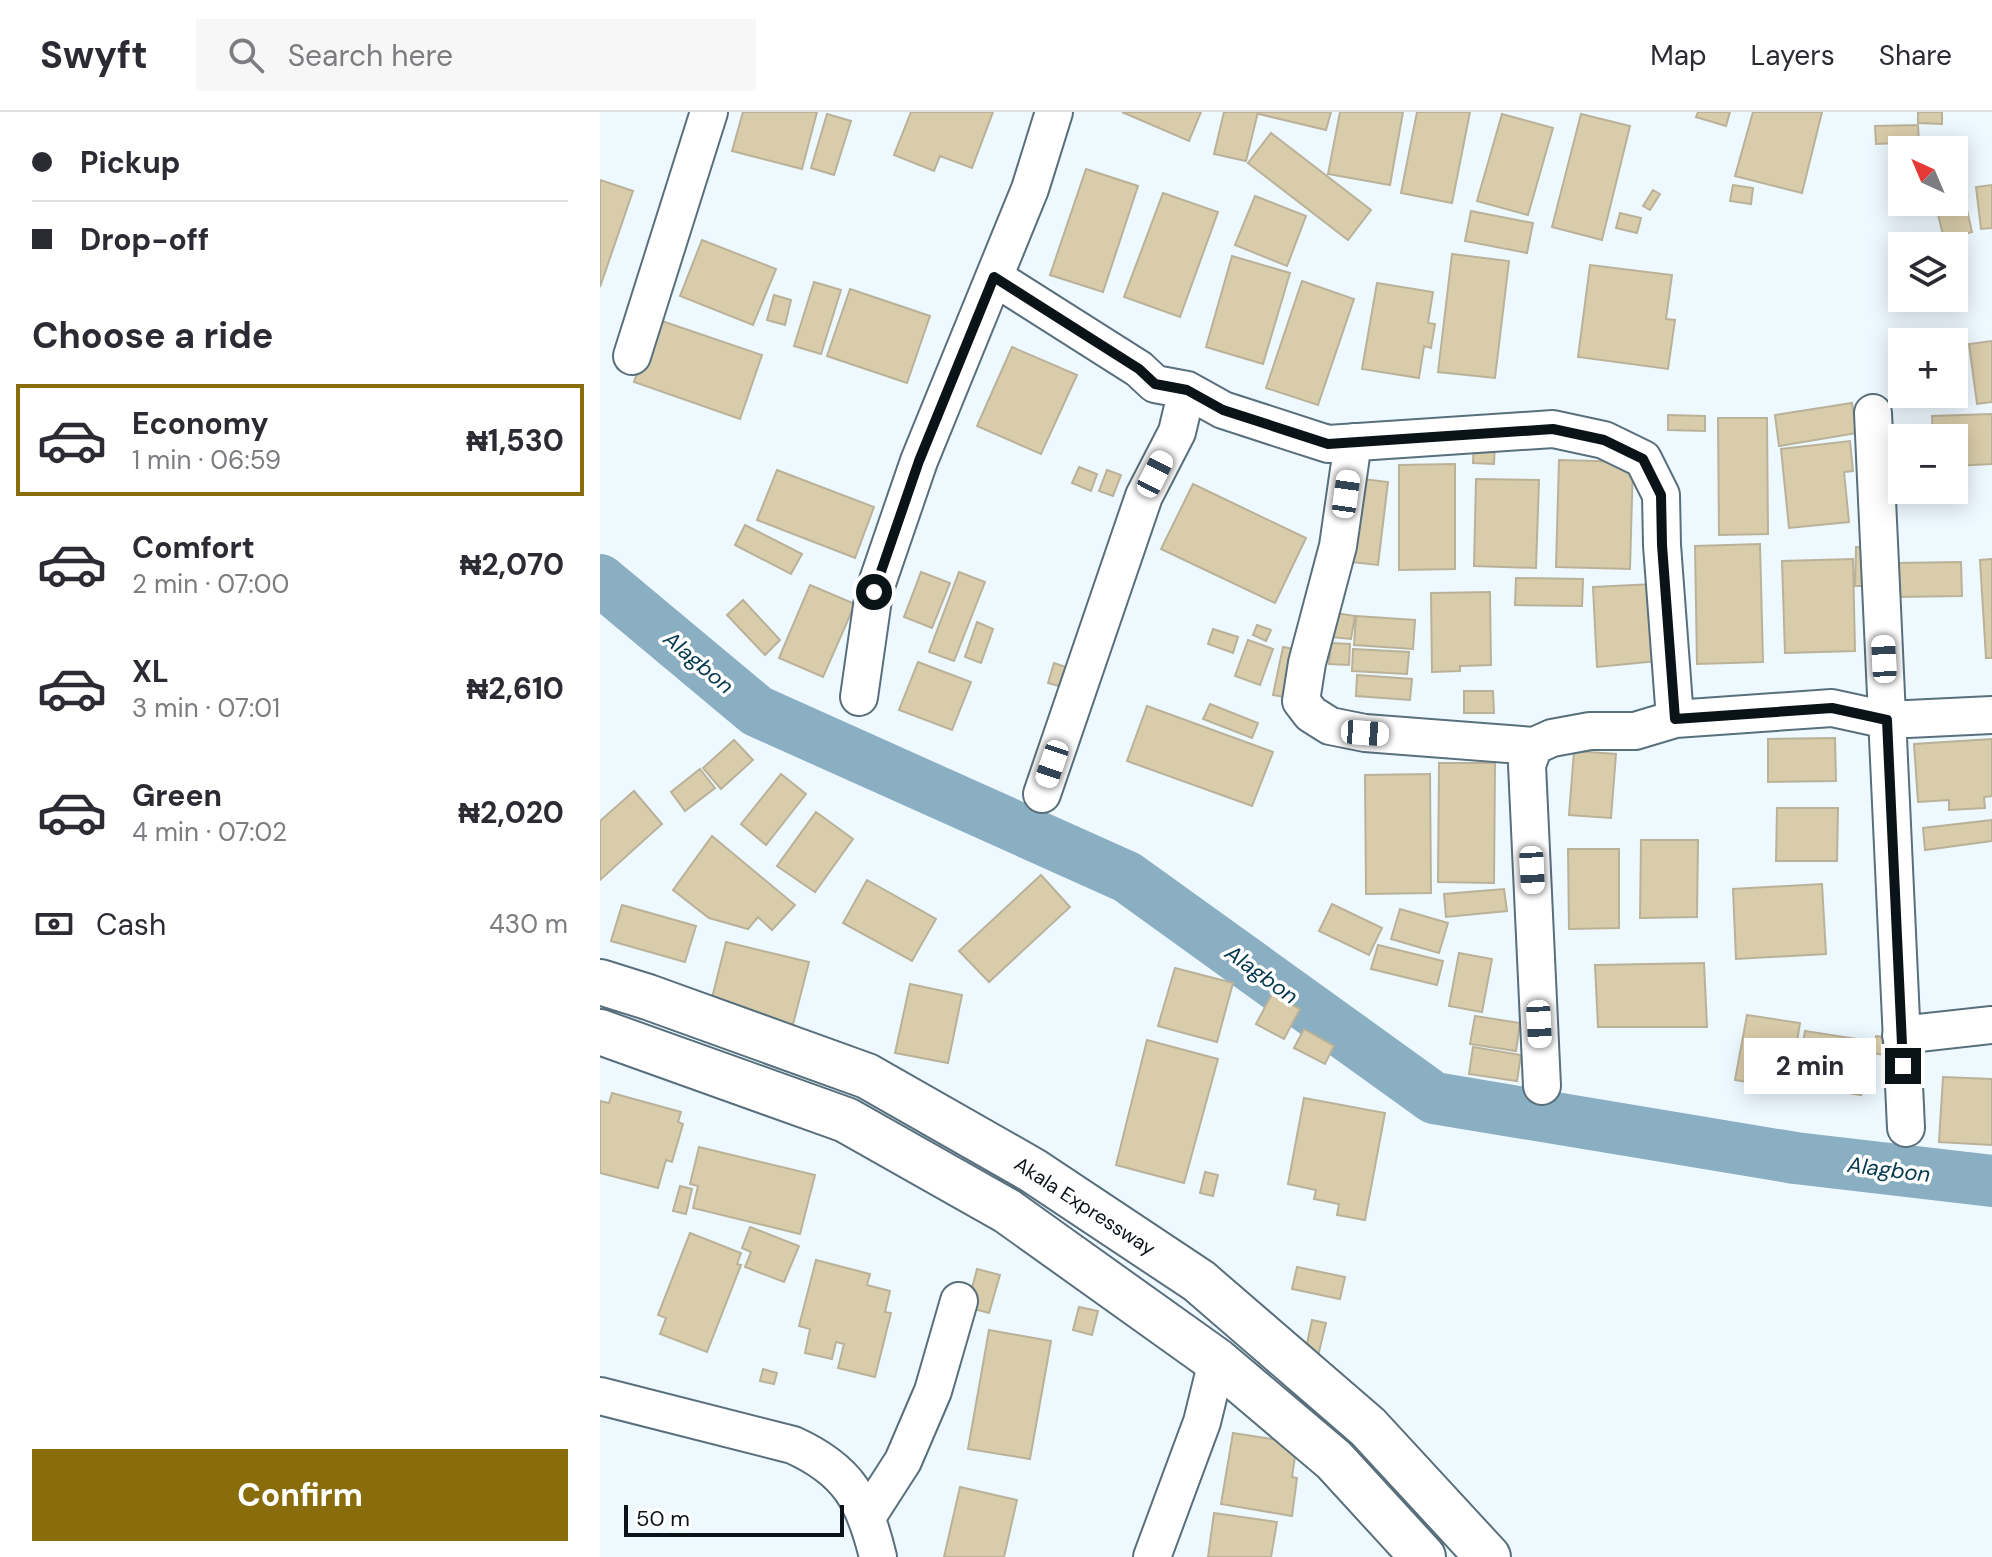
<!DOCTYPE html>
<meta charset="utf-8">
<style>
:root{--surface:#fff;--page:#f7f7f7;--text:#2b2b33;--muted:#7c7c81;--line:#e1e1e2;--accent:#896d0d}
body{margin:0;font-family:"DM Sans",sans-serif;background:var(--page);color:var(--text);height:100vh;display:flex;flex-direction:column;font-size:30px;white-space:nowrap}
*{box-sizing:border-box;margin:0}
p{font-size:26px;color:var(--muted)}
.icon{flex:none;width:44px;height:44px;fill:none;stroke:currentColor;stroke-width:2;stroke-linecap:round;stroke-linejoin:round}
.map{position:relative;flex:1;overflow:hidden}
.panel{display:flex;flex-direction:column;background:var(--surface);width:600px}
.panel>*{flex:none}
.guide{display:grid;align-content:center;height:176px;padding:0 32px;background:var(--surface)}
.needle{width:52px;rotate:316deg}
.controls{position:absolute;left:1288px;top:24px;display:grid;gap:16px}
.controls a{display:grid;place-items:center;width:80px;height:80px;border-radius:0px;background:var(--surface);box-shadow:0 4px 20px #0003;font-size:40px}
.scale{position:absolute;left:24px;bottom:20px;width:220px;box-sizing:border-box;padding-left:8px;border:4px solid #0a1318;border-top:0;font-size:22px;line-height:28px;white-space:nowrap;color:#0a1318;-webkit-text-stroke:6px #fff;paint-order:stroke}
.end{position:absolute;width:36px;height:36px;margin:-18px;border:10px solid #0a1318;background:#fff;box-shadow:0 0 0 4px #fff}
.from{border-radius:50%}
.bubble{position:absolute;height:56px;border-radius:0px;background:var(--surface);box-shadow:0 4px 20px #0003;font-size:26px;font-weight:700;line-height:56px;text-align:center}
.car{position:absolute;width:24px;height:48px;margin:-24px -12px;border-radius:10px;box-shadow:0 0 6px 2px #0007;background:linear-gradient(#fff 24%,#345 0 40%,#fff 0 76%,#345 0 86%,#fff 0)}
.guide b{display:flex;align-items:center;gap:28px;height:76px;font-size:30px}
.guide b+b{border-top:2px solid var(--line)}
.guide i{width:20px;height:20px;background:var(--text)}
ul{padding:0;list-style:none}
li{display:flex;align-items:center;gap:24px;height:112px;margin:0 16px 12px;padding:0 16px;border:4px solid transparent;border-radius:0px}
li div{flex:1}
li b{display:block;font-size:30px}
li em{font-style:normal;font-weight:700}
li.current{border-color:var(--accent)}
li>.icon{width:72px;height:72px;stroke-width:1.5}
h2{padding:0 32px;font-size:36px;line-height:96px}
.pay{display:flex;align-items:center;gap:20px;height:88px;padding:0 32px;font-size:30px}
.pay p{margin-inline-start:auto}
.cta{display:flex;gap:16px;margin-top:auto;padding:16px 32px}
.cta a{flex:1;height:92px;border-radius:0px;background:var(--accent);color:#fff;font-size:32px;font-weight:700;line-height:92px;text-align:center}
header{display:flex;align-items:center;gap:48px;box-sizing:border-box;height:112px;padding:0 40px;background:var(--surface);border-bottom:2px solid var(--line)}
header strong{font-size:38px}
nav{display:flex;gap:44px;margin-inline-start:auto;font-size:28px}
.search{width:560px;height:72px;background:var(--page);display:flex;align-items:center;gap:20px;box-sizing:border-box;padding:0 28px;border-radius:0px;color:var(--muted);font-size:30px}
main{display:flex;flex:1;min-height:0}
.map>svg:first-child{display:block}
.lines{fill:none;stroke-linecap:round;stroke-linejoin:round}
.river{stroke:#8aaec2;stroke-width:52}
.building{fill:#d9ccaa;stroke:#bab199;stroke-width:2}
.minor-casing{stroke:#586f7c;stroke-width:40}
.major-casing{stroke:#586f7c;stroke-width:48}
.minor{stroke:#fff;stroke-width:36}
.major{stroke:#fff;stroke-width:44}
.route{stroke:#0a1318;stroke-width:10}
.labels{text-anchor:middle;stroke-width:7;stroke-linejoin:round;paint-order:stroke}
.street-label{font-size:20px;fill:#0a1318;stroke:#fff}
.water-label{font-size:22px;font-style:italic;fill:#05394e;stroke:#fff}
</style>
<header>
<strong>Swyft</strong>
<div class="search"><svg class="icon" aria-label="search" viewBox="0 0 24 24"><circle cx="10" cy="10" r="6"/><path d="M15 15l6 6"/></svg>Search here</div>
<nav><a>Map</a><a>Layers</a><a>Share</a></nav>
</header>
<main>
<section class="panel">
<div class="guide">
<b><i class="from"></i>Pickup</b>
<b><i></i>Drop-off</b>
</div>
<h2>Choose a ride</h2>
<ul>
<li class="current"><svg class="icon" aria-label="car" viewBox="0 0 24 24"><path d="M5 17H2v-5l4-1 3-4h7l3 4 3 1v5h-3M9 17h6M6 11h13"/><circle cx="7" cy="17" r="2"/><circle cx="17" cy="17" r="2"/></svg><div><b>Economy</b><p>1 min · 06:59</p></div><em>₦1,530</em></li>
<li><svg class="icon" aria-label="car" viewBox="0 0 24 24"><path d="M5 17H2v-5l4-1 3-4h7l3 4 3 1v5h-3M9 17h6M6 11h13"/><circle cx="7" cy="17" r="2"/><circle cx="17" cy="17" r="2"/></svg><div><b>Comfort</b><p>2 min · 07:00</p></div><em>₦2,070</em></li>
<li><svg class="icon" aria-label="car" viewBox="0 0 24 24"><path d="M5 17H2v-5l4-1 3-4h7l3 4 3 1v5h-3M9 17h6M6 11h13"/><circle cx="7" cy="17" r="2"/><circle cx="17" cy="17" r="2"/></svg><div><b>XL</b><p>3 min · 07:01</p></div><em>₦2,610</em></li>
<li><svg class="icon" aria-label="car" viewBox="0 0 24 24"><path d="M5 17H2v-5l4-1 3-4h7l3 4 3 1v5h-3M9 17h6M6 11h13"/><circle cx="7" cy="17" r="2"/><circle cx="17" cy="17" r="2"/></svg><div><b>Green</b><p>4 min · 07:02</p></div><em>₦2,020</em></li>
</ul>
<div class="pay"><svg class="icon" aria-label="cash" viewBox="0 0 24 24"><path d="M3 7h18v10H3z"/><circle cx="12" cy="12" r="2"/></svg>Cash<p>430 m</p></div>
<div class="cta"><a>Confirm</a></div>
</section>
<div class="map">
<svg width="1392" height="1445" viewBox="0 0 1392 1445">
<rect width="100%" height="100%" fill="#eef9ff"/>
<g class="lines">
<path class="river" d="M 0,468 L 157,599 L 527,765 L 834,986 L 1195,1046 L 1392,1069"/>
</g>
<path class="building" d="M 143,0 L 217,0 L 202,57 L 132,39 Z
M 311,0 L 393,0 L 372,56 L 340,44 L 334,59 L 294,43 Z
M 522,0 L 601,0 L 589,29 Z
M 624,0 L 658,0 L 646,49 L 614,42 Z
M 660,0 L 731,0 L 726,18 L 659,2 Z
M 740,0 L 803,0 L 790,73 L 728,62 Z
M 817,0 L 870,0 L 852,91 L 801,81 Z
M 1098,0 L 1130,0 L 1126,14 L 1096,5 Z
M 1153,0 L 1222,0 L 1202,81 L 1135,64 Z
M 1318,0 L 1342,0 L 1342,12 L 1318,11 Z
M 227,2 L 251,9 L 234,63 L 211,56 Z
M 902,2 L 953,16 L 928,103 L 877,89 Z
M 981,2 L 1030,14 L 1002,128 L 952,115 Z
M 1318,13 L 1319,30 L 1276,32 L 1275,14 Z
M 671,21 L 771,98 L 748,128 L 648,51 Z
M 1354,40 L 1372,120 L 1344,127 L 1335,90 L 1354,90 Z
M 486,57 L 538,74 L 503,180 L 450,163 Z
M 0,68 L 33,79 L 0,175 Z
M 1133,73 L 1153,76 L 1151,92 L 1130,89 Z
M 1392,73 L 1392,116 L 1381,117 L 1376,75 Z
M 1053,78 L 1060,82 L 1050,98 L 1043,94 Z
M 563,81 L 618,100 L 580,205 L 524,185 Z
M 655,84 L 706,104 L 687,154 L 635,133 Z
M 871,99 L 933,111 L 927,141 L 865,129 Z
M 1020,101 L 1041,106 L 1037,121 L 1016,116 Z
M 102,128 L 176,157 L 153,213 L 80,184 Z
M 852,142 L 909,149 L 895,266 L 838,260 Z
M 632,144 L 690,161 L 663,252 L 606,235 Z
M 990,153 L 1072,163 L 1066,207 L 1075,208 L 1068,257 L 978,245 Z
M 702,169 L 754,187 L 718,293 L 666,276 Z
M 214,170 L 241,178 L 221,242 L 194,234 Z
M 777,171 L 833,180 L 828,211 L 835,212 L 831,236 L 824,234 L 819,266 L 762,257 Z
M 250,177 L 330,204 L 307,271 L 227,244 Z
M 174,183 L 191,188 L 185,213 L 167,208 Z
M 56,207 L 162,243 L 140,307 L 34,270 Z
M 1392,229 L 1392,290 L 1377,292 L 1369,232 Z
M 412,235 L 477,263 L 441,342 L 377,314 Z
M 1252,291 L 1257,321 L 1179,334 L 1175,303 Z
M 1392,302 L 1392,352 L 1354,354 L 1354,326 L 1333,326 L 1332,304 Z
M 1068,303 L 1105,304 L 1105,319 L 1068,318 Z
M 1118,306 L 1167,306 L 1168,422 L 1119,423 Z
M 874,328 L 895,329 L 894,352 L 873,351 Z
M 1250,329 L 1253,359 L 1244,360 L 1249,410 L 1189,416 L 1181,337 Z
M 959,348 L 1033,350 L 1030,457 L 956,455 Z
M 855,352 L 855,457 L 799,458 L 799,353 Z
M 479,355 L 497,362 L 491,379 L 472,371 Z
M 177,358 L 274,395 L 255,446 L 157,408 Z
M 507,358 L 521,363 L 513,384 L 499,379 Z
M 763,367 L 788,370 L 778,453 L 752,450 Z
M 876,367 L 939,368 L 936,456 L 874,454 Z
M 593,372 L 706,426 L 675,491 L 561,437 Z
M 145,413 L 202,442 L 191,462 L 135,433 Z
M 1160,432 L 1163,550 L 1097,552 L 1095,434 Z
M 1256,435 L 1274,436 L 1273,474 L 1255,474 Z
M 1253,447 L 1255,539 L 1185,541 L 1182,449 Z
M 1392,447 L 1392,546 L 1386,546 L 1380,448 Z
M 1361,450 L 1362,484 L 1295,485 L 1295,451 Z
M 321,460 L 350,471 L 332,516 L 304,505 Z
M 359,460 L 385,470 L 354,549 L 329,540 Z
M 916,466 L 983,467 L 982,494 L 915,493 Z
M 1053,472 L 1057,549 L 997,555 L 993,475 Z
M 210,473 L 255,492 L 223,565 L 179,546 Z
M 890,480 L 891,553 L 860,554 L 860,559 L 832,560 L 831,481 Z
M 143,488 L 180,528 L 165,543 L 127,503 Z
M 736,501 L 755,504 L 751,527 L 732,525 Z
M 756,504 L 815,508 L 813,537 L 754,533 Z
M 377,510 L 393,517 L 381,551 L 365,545 Z
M 657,513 L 671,518 L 666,529 L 653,523 Z
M 613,517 L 638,525 L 633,541 L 608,532 Z
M 648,528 L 673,537 L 660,573 L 635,564 Z
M 731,531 L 750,532 L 749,553 L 729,552 Z
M 683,535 L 700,538 L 690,586 L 673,583 Z
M 753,537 L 809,540 L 807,562 L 752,559 Z
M 318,550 L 371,570 L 352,618 L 299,598 Z
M 454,551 L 466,555 L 459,574 L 448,571 Z
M 757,563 L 812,567 L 810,588 L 756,584 Z
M 864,579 L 893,579 L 894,601 L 864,601 Z
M 610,592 L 658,611 L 652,626 L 603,607 Z
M 547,594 L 673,640 L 652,694 L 527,649 Z
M 1235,626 L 1236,669 L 1168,670 L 1168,627 Z
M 1392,627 L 1392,684 L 1384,685 L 1385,696 L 1349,698 L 1349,688 L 1318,690 L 1314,632 Z
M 134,628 L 153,648 L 121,677 L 103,656 Z
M 974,639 L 1016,642 L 1011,706 L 969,703 Z
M 839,651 L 895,651 L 894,771 L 838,770 Z
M 100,657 L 115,676 L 85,699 L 71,680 Z
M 181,662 L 206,682 L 166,733 L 141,712 Z
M 830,662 L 831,781 L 766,782 L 765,663 Z
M 34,679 L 62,712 L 0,768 L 0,709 Z
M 1177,696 L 1238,696 L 1237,749 L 1176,749 Z
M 216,700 L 253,727 L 215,780 L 177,754 Z
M 1392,708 L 1392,729 L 1325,738 L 1323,716 Z
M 112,724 L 195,793 L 172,818 L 158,805 L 148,817 L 109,806 L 73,778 Z
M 1041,728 L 1098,728 L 1097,805 L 1040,806 Z
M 968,737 L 1019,737 L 1019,816 L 969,817 Z
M 441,763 L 470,795 L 389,870 L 359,839 Z
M 267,768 L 336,807 L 312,849 L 243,811 Z
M 1222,772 L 1226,842 L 1136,847 L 1133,777 Z
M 904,777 L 907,799 L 846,805 L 844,782 Z
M 732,792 L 782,816 L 769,843 L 719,819 Z
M 22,793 L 96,814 L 85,850 L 11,829 Z
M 800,797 L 848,811 L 839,841 L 791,827 Z
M 126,830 L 209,850 L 188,932 L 108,902 Z
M 778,833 L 843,849 L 837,873 L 771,857 Z
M 859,841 L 892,847 L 882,900 L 849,894 Z
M 1104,851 L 1107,915 L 998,915 L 995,853 Z
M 575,856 L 633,871 L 617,930 L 558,914 Z
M 310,872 L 362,883 L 348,951 L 295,941 Z
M 672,882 L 700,897 L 684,927 L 656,912 Z
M 1147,903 L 1200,911 L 1189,977 L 1135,968 Z
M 875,904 L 920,911 L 916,939 L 870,932 Z
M 704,917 L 734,934 L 725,952 L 694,936 Z
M 1205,919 L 1270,929 L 1261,983 L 1196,972 Z
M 1276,924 L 1292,926 L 1289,944 L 1273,941 Z
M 547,928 L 618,947 L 584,1071 L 516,1053 Z
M 873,935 L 921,943 L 917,969 L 869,962 Z
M 1343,965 L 1392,967 L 1392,1033 L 1339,1030 Z
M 12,981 L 81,1000 L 78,1010 L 83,1012 L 72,1050 L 66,1048 L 58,1076 L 0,1061 L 0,989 L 9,991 Z
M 704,986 L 785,1001 L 765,1108 L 737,1103 L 739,1092 L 714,1087 L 716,1078 L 688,1072 Z
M 99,1035 L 215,1063 L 200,1122 L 93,1096 L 98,1074 L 90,1072 Z
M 605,1060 L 618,1063 L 613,1084 L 600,1081 Z
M 80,1074 L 92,1077 L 86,1102 L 73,1099 Z
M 150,1115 L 199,1134 L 184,1170 L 145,1155 L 151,1140 L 142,1136 Z
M 90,1121 L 141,1141 L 137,1152 L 141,1153 L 107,1240 L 60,1222 L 66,1206 L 58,1203 Z
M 216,1148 L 270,1162 L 267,1173 L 290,1179 L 285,1200 L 291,1201 L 275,1265 L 238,1256 L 244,1232 L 236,1230 L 232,1247 L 205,1241 L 210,1217 L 199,1214 Z
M 697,1155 L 745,1165 L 740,1187 L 692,1177 Z
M 377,1157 L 400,1163 L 389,1201 L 367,1195 Z
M 479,1195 L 498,1199 L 492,1223 L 473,1218 Z
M 712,1208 L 726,1211 L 718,1244 L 705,1241 Z
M 389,1218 L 451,1229 L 430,1347 L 368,1337 Z
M 163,1257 L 177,1261 L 174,1272 L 160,1269 Z
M 633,1321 L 697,1331 L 692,1365 L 697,1366 L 692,1404 L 621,1392 Z
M 360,1375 L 417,1388 L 404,1445 L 344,1445 Z
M 614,1401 L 677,1410 L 671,1445 L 608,1445 Z"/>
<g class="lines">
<defs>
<path id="minor" d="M 394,165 L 539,257 L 555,272 L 587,278 L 577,320 L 544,384 L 442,682
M 32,244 L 109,0
M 587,278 L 623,298 L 728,332 L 953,317 L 1004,328 L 1043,347 L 1061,383 L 1062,433 L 1075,607
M 1273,301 L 1306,1016
M 753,330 L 738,434 L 707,551 L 701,589 L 711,602 L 730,614 L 765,621 L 934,634 L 952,626 L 990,619 L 1035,619 L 1075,607 L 1232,596 L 1287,608 L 1392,603
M 259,585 L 274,480 L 319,349 L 430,77 L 454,0
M 934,634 L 927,653 L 942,974
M 1301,923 L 1392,913
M 0,1284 L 193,1333 C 248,1358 264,1387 278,1445
M 267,1405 L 303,1349 L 333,1279 L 359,1189
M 552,1445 L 602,1310 L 617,1249"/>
<path id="major" d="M 0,870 L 48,885 L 267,964 L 432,1058 L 599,1169 L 768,1315 L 888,1445
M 0,920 L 246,1008 L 407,1099 L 617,1249 L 734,1348 L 823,1445"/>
</defs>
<use href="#minor" class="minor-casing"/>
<use href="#major" class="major-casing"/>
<use href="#minor" class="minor"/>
<use href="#major" class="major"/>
</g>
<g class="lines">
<path class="route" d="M 274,480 L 319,349 L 394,165 L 539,257 L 555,272 L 587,278 L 623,298 L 728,332 L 953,317 L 1004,328 L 1043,347 L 1061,383 L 1062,433 L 1075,607 L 1232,596 L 1287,608 L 1303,954"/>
</g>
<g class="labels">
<g class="street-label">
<text transform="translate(485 1094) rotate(33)" y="7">Akala Expressway</text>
</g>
<g class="water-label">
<text transform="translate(99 550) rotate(40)" y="8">Alagbon</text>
<text transform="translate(662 862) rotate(36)" y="8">Alagbon</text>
<text transform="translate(1289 1057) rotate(7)" y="8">Alagbon</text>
</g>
</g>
</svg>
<div class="controls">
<a><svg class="needle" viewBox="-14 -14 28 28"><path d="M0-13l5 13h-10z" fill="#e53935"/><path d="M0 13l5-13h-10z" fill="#7c7c81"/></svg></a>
<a><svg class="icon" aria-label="layers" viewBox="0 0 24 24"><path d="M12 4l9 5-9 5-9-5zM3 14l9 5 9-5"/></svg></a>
<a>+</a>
<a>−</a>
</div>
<div class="scale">50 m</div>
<i class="end from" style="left:274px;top:480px"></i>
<i class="end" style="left:1303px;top:954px"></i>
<div class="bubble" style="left:1144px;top:926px;width:132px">2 min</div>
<i class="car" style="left:555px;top:362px;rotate:27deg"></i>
<i class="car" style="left:746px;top:382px;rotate:8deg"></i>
<i class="car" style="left:1284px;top:547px;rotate:357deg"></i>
<i class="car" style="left:765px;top:621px;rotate:94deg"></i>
<i class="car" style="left:452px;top:652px;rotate:199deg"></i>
<i class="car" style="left:932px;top:758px;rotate:177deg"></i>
<i class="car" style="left:939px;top:912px;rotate:177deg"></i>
</div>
</main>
